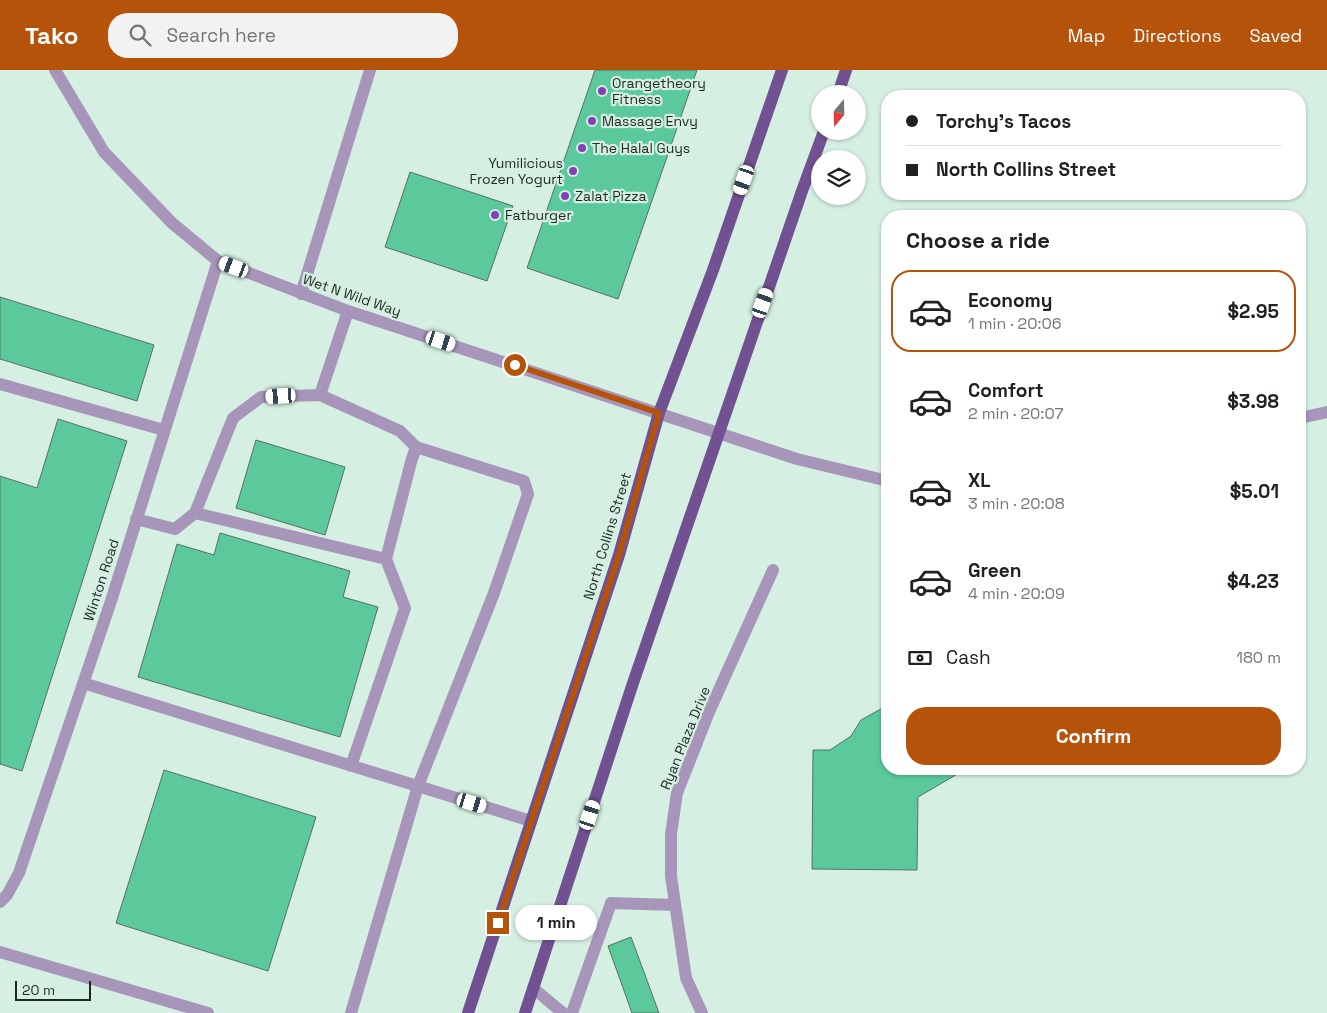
<!DOCTYPE html>
<meta charset="utf-8">
<style>
:root{--surface:#fff;--page:#f2f2f2;--text:#202124;--muted:#757577;--line:#e0e0e0;--accent:#b45309}
body{margin:0;font-family:"Space Grotesk",sans-serif;background:var(--page);color:var(--text);height:100vh;display:flex;flex-direction:column;font-size:19px;white-space:nowrap}
*{box-sizing:border-box;margin:0}
p{font-size:16px;color:var(--muted)}
.icon{flex:none;width:28px;height:28px;fill:none;stroke:currentColor;stroke-width:2;stroke-linecap:round;stroke-linejoin:round}
.map{position:relative;flex:1;overflow:hidden}
.details{position:absolute;left:881px;top:140px;width:425px;height:565px;display:flex;flex-direction:column;background:var(--surface);border-radius:20px;box-shadow:0 1px 4px #0004}
.details>*{flex:none}
.guide{position:absolute;left:881px;top:20px;width:425px;height:110px;border-radius:20px;box-shadow:0 1px 4px #0004;display:grid;align-content:center;height:110px;padding:0 25px;background:var(--surface)}
.needle{width:32px;rotate:199deg}
.controls{position:absolute;left:811px;top:15px;display:grid;gap:10px}
.controls a{display:grid;place-items:center;width:55px;height:55px;border-radius:50%;background:var(--surface);box-shadow:0 1px 4px #0004;font-size:25px}
.scale{position:absolute;left:15px;bottom:12px;width:76px;box-sizing:border-box;padding-left:5px;border:2px solid #1e2823;border-top:0;font-size:14px;line-height:18px;white-space:nowrap;color:#1e2823;-webkit-text-stroke:4px #d5f0e2;paint-order:stroke}
.end{position:absolute;width:22px;height:22px;margin:-11px;border:6px solid #b45309;background:#fff;box-shadow:0 0 0 2px #fff}
.from{border-radius:50%}
.bubble{position:absolute;height:35px;border-radius:18px;background:var(--surface);box-shadow:0 1px 4px #0004;font-size:16px;font-weight:700;line-height:35px;text-align:center}
.car{position:absolute;width:15px;height:30px;margin:-15px -8px;border-radius:6px;box-shadow:0 0 4px 1px #0007;background:linear-gradient(#fff 24%,#345 0 40%,#fff 0 76%,#345 0 86%,#fff 0)}
.guide b{display:flex;align-items:center;gap:18px;height:48px;font-size:19px}
.guide b+b{border-top:1px solid var(--line)}
.guide i{width:12px;height:12px;background:var(--text)}
ul{padding:0;list-style:none}
li{display:flex;align-items:center;gap:15px;height:82px;margin:0 10px 8px;padding:0 15px;border:2px solid transparent;border-radius:20px}
li div{flex:1}
li b{display:block;font-size:19px}
li em{font-style:normal;font-weight:700}
li.on{border-color:var(--accent)}
li>.icon{width:45px;height:45px;stroke-width:1.5}
h2{padding:0 25px;font-size:22px;line-height:60px}
.pay{display:flex;align-items:center;gap:12px;height:55px;padding:0 25px;font-size:19px}
.pay p{margin-inline-start:auto}
.action{display:flex;gap:10px;margin-top:auto;padding:10px 25px}
.action a{flex:1;height:58px;border-radius:20px;background:var(--accent);color:#fff;font-size:20px;font-weight:700;line-height:58px;text-align:center}
header{display:flex;align-items:center;gap:30px;box-sizing:border-box;height:70px;padding:0 25px;background:var(--accent);color:#fff}
header strong{font-size:24px}
nav{display:flex;gap:28px;margin-inline-start:auto;font-size:18px}
.search{width:350px;height:45px;background:var(--page);display:flex;align-items:center;gap:12px;box-sizing:border-box;padding:0 18px;border-radius:20px;color:var(--muted);font-size:19px}
.map>svg:first-child{display:block}
.building{fill:#5bc99b;stroke:#587064}
.lines{fill:none;stroke-linecap:round;stroke-linejoin:round}
.minor{stroke:#a796ba;stroke-width:12}
.major{stroke:#715191;stroke-width:12}
.route{stroke:#b45309;stroke-width:6}
.poi-dot{fill:#8141b5;stroke:#d5f0e2;stroke-width:2}
.labels{text-anchor:middle;stroke-width:4.5;stroke-linejoin:round;paint-order:stroke}
.poi-label{font-size:14px;fill:#1e2823;stroke:#d5f0e2;text-anchor:start}
.street-label{font-size:14px;fill:#1e2823;stroke:#d5f0e2}
</style>
<header>
<strong>Tako</strong>
<div class="search"><svg class="icon" aria-label="search" viewBox="0 0 24 24"><circle cx="10" cy="10" r="6"/><path d="M15 15l6 6"/></svg>Search here</div>
<nav><a>Map</a><a>Directions</a><a>Saved</a></nav>
</header>
<div class="map">
<svg width="1327" height="943" viewBox="0 0 1327 943">
<rect width="100%" height="100%" fill="#d5f0e2"/>
<path class="building" d="M 595,0 L 697,0 L 618,229 L 527,198 Z
M 410,102 L 513,136 L 487,211 L 385,177 Z
M 0,227 L 154,275 L 137,331 L 0,289 Z
M 58,349 L 127,371 L 22,701 L 0,694 L 0,406 L 37,418 Z
M 256,370 L 345,397 L 325,465 L 236,438 Z
M 220,463 L 350,501 L 343,527 L 378,537 L 340,667 L 138,607 L 177,474 L 214,485 Z
M 888,635 L 888,699 L 966,699 L 918,727 L 917,800 L 812,799 L 813,680 L 830,680 L 851,666 L 861,650 Z
M 164,700 L 316,747 L 268,901 L 116,853 Z
M 631,867 L 659,943 L 632,943 L 608,876 Z"/>
<g class="lines">
<path class="minor" d="M 55,0 L 104,82 L 172,153 L 218,191 L 348,241 L 797,389 L 888,411
M 301,224 L 370,0
M 0,314 L 164,360
M 320,325 L 400,361 L 416,377 L 411,392 L 386,489 L 405,538 L 351,696
M 1300,348 L 1327,342
M 195,443 L 386,489
M 136,449 L 175,459 L 195,443 L 233,348 L 261,327 L 320,325 L 348,241
M 83,613 L 531,751
M 0,832 L 7,825 L 19,803 L 111,531 L 218,191
M 0,882 L 208,943
M 533,918 L 563,943
M 351,943 L 418,716 L 494,523 L 528,424 L 524,411 L 416,377
M 572,943 L 611,833 L 675,835
M 702,943 L 686,908 L 671,806 L 671,764 L 677,723 L 709,642 L 773,500"/>
<path class="major" d="M 838,24 L 846,0
M 468,943 L 619,485 L 659,343 L 713,200 L 782,0
M 525,943 L 632,616 L 802,121 L 824,61"/>
</g>
<g class="lines">
<path class="route" d="M 498,853 L 619,485 L 659,343 L 515,295"/>
</g>
<g class="poi-dot">
<circle cx="602" cy="21" r="5"/>
<circle cx="592" cy="51" r="5"/>
<circle cx="582" cy="78" r="5"/>
<circle cx="573" cy="101" r="5"/>
<circle cx="565" cy="126" r="5"/>
<circle cx="495" cy="145" r="5"/>
</g>
<g class="labels">
<g class="poi-label">
<text x="612" y="18">Orangetheory<tspan x="612" dy="16">Fitness</tspan></text>
<text x="602" y="56">Massage Envy</text>
<text x="592" y="83">The Halal Guys</text>
<text x="563" y="98" text-anchor="end">Yumilicious<tspan x="563" dy="16">Frozen Yogurt</tspan></text>
<text x="575" y="131">Zalat Pizza</text>
<text x="505" y="150">Fatburger</text>
</g>
<g class="street-label">
<text transform="translate(352 225) rotate(19)" y="5">Wet N Wild Way</text>
<text transform="translate(607 466) rotate(-73)" y="5">North Collins Street</text>
<text transform="translate(101 510) rotate(-72)" y="5">Winton Road</text>
<text transform="translate(685 668) rotate(-68)" y="5">Ryan Plaza Drive</text>
</g>
</g>
</svg>
<div class="controls">
<a><svg class="needle" viewBox="-14 -14 28 28"><path d="M0-13l5 13h-10z" fill="#e53935"/><path d="M0 13l5-13h-10z" fill="#757577"/></svg></a>
<a><svg class="icon" aria-label="layers" viewBox="0 0 24 24"><path d="M12 4l9 5-9 5-9-5zM3 14l9 5 9-5"/></svg></a>
</div>
<div class="scale">20 m</div>
<i class="end from" style="left:515px;top:295px"></i>
<i class="end" style="left:498px;top:853px"></i>
<div class="bubble" style="left:515px;top:835px;width:82px">1 min</div>
<i class="car" style="left:744px;top:110px;rotate:199deg"></i>
<i class="car" style="left:234px;top:197px;rotate:291deg"></i>
<i class="car" style="left:763px;top:233px;rotate:19deg"></i>
<i class="car" style="left:441px;top:271px;rotate:108deg"></i>
<i class="car" style="left:281px;top:326px;rotate:267deg"></i>
<i class="car" style="left:472px;top:733px;rotate:107deg"></i>
<i class="car" style="left:590px;top:745px;rotate:18deg"></i>
<div class="guide">
<b><i class="from"></i>Torchy's Tacos</b>
<b><i></i>North Collins Street</b>
</div>
<section class="details">
<h2>Choose a ride</h2>
<ul>
<li class="on"><svg class="icon" aria-label="car" viewBox="0 0 24 24"><path d="M5 17H2v-5l4-1 3-4h7l3 4 3 1v5h-3M9 17h6M6 11h13"/><circle cx="7" cy="17" r="2"/><circle cx="17" cy="17" r="2"/></svg><div><b>Economy</b><p>1 min · 20:06</p></div><em>$2.95</em></li>
<li><svg class="icon" aria-label="car" viewBox="0 0 24 24"><path d="M5 17H2v-5l4-1 3-4h7l3 4 3 1v5h-3M9 17h6M6 11h13"/><circle cx="7" cy="17" r="2"/><circle cx="17" cy="17" r="2"/></svg><div><b>Comfort</b><p>2 min · 20:07</p></div><em>$3.98</em></li>
<li><svg class="icon" aria-label="car" viewBox="0 0 24 24"><path d="M5 17H2v-5l4-1 3-4h7l3 4 3 1v5h-3M9 17h6M6 11h13"/><circle cx="7" cy="17" r="2"/><circle cx="17" cy="17" r="2"/></svg><div><b>XL</b><p>3 min · 20:08</p></div><em>$5.01</em></li>
<li><svg class="icon" aria-label="car" viewBox="0 0 24 24"><path d="M5 17H2v-5l4-1 3-4h7l3 4 3 1v5h-3M9 17h6M6 11h13"/><circle cx="7" cy="17" r="2"/><circle cx="17" cy="17" r="2"/></svg><div><b>Green</b><p>4 min · 20:09</p></div><em>$4.23</em></li>
</ul>
<div class="pay"><svg class="icon" aria-label="cash" viewBox="0 0 24 24"><path d="M3 7h18v10H3z"/><circle cx="12" cy="12" r="2"/></svg>Cash<p>180 m</p></div>
<div class="action"><a>Confirm</a></div>
</section>
</div>
